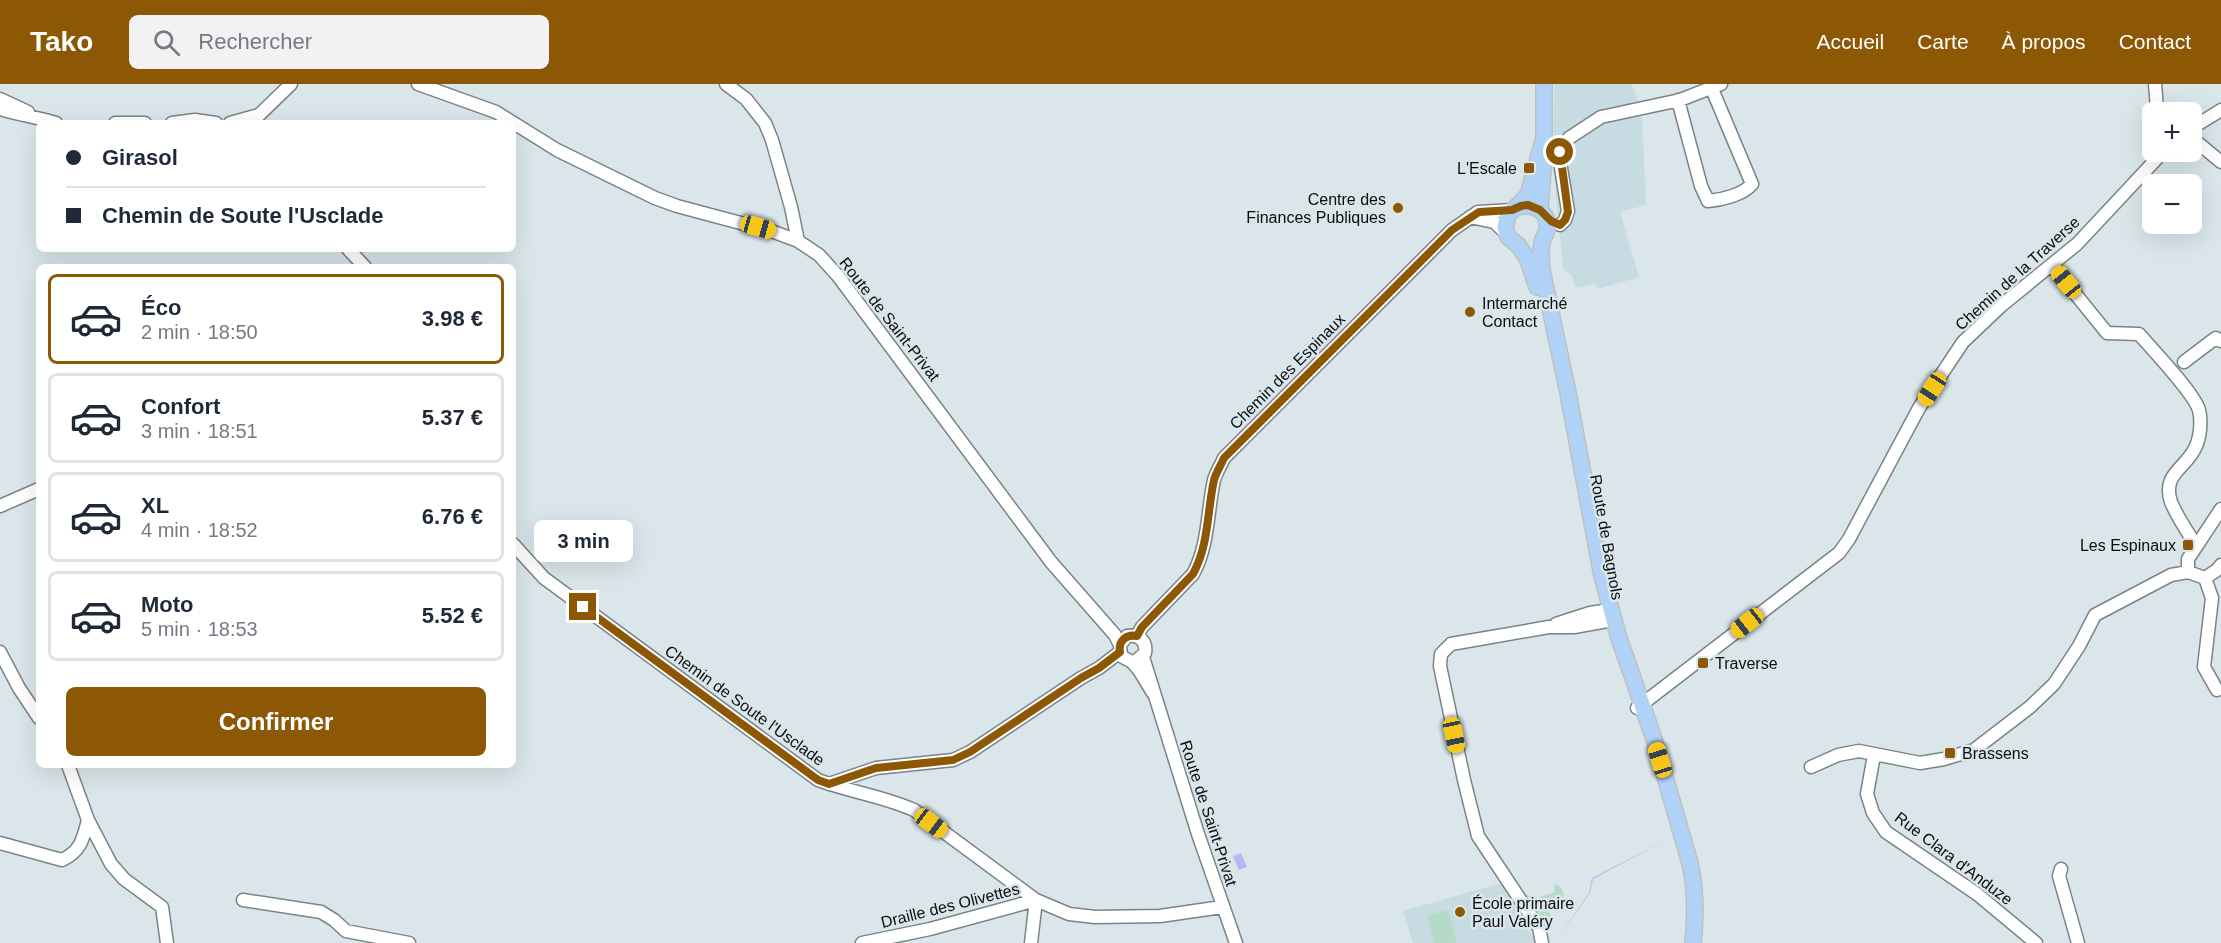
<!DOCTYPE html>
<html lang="fr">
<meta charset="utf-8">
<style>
:root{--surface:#fff;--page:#f2f2f3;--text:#1f2937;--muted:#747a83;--line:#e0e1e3;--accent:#8c5806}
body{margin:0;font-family:Arial,sans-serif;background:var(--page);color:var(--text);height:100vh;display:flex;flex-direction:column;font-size:22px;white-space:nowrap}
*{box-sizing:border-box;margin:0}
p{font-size:20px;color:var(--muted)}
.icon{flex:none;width:33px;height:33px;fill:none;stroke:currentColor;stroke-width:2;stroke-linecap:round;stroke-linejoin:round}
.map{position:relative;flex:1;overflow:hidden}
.drawer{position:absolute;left:36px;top:180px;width:480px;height:504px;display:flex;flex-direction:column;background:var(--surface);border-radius:9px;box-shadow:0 6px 24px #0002}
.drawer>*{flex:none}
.hud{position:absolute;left:36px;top:36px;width:480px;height:132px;border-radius:9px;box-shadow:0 6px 24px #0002;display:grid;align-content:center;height:132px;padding:0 30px;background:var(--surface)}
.tools{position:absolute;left:2142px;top:18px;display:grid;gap:12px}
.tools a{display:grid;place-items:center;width:60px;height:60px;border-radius:9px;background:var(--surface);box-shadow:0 6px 24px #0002;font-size:30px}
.end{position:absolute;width:27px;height:27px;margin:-14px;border:8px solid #8c5806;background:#fff;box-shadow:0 0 0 3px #fff}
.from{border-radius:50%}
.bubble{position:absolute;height:42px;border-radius:9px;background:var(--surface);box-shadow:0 6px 24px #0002;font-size:20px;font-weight:800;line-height:42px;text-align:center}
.car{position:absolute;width:18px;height:36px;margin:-18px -9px;border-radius:8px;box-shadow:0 0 4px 2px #0007;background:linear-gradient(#f5c518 24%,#345 0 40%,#f5c518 0 76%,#345 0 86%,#f5c518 0)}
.hud b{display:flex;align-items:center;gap:21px;height:57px;font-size:22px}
.hud b+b{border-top:2px solid var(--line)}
.hud i{width:15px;height:15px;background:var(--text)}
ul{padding:10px 0 0;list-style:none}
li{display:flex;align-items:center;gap:18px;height:90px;margin:0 12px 9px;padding:0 18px;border:3px solid var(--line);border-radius:9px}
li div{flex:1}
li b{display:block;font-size:22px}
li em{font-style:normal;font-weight:800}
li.current{border-color:var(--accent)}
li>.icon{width:54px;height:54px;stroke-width:1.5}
.button{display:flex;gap:12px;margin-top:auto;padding:12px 30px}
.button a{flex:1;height:69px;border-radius:9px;background:var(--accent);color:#fff;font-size:24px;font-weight:800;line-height:69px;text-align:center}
header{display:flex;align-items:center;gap:36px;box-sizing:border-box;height:84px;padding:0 30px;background:var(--accent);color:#fff}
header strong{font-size:28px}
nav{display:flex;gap:33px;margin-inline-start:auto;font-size:21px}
.search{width:420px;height:54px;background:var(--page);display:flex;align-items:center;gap:15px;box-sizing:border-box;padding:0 21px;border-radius:9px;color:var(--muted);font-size:22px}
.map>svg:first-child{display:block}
.built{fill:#c7dbe3}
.green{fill:#b5dac5}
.water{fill:#b6b9f1}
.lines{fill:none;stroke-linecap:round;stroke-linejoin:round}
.minor-casing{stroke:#798488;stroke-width:15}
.major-casing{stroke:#bfc0c1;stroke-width:18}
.minor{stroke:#fff;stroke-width:12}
.major{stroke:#b1d2f7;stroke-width:15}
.route{stroke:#8c5806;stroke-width:8}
.poi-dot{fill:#8c5806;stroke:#dae6ea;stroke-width:2}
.labels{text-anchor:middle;stroke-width:5;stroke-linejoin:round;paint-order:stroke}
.poi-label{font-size:16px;fill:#0a0e10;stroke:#dae6ea;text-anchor:start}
.street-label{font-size:16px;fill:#0a0e10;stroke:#dae6ea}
</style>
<header>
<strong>Tako</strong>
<div class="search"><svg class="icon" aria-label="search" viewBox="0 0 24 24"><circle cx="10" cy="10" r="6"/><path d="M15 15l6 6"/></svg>Rechercher</div>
<nav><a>Accueil</a><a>Carte</a><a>À propos</a><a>Contact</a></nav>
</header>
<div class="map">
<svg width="2221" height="859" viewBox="0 0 2221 859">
<rect width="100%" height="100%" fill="#dae6ea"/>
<path class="built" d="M 1554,0 L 1632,0 L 1642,32 L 1646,121 L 1620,128 L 1639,193 L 1598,205 L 1595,199 L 1579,204 L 1575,203 L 1572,192 L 1563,185 L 1553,79 Z
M 1502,799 L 1532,852 L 1537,852 L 1537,859 L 1413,859 L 1403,827 Z"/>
<path class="green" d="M 1554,800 L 1560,802 C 1564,809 1565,813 1561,820 L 1556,814 L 1548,827 L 1552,833 L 1545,837 L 1541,837 L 1525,813 L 1528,810 L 1532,816 L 1555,808 Z
M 1448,826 L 1457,859 L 1434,859 L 1427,832 Z"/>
<path class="water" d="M 1668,755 L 1593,795 L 1590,809 L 1555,859 L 1589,809 L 1592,794 Z
M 1241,769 L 1247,783 L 1239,786 L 1233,772 Z"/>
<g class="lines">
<defs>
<path id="minor" d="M 418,0 L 496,28 L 557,66 L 655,114 L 677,122 L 774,148 L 798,157 L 819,171 L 838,192 L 1051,478 L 1115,551 L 1120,561 L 1121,572 L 1132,578 L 1139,586 L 1153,609
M 726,0 L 746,15 L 765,39 L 772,56 L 791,123 L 798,157
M 2155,0 L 2157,24 L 2163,28
M 0,15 L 28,28
M 1678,16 L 1701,102 L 1708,117 C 1721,116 1743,111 1752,100 L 1712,5
M 0,25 C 19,31 37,33 56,39
M 115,39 L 145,39
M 172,39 L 195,36 L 216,39
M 230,39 L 259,31 L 291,0
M 2192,44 L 2221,26
M 2192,54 L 2221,78
M 1470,133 L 1494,138 L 1506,149
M 1560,141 L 1565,136 L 1568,127 L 1560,78 L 1560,68 L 1569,54 L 1601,33 L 1680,16 L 1721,0
M 348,165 L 365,183
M 2052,181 L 2107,249 L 2139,250 C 2153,266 2194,309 2199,326 C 2202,338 2200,356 2194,366 C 2184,385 2162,391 2171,418 C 2177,433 2188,448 2196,462
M 2184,278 L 2213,256 L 2216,254 L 2221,257
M 0,422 L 39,405
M 513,460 L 544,494 L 818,696 C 850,708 883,712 914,726 L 1036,816 L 1031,859
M 2188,488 L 2188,475 L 2221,425
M 2205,494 L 2212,514 L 2204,583 L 2217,606
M 1556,540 L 1590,529 L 1610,526
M 1137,552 L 1142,543 L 1193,490 C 1209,461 1207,428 1214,396 C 1216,389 1221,381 1224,374 L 1452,146 L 1478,128 L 1512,126
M 1120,561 L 1127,552 C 1139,550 1147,557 1145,569 L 1136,577
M 0,568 L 19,604 L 39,634
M 1143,573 L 1198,750 L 1236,859
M 1637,624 L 1839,469 L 1849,455 L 1919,324 L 1963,258 L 2002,221 L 2077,160 L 2163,68
M 1874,671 L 1867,710 L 1873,729 L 1886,748 L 1977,810 L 2036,859
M 68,681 L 88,736 L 111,780 L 124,795 L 162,823 L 167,859
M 1811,683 L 1838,671 L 1859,667 L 1920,679 L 1944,675 L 1974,666 L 2030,623 L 2054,600 L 2079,562 L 2095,531 L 2171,491 L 2188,488 L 2205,494 L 2217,486 L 2221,481
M 829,700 L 876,684 L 953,676 L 970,668 L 1081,594 L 1099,584 L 1120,568
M 0,759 L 62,776 C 81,767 83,755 88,736
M 2061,785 L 2059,792 L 2078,859
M 243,816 L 321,828 L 334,836 L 346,847 L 409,859
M 862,859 L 930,845 L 1036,816 L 1069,830 L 1095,833 L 1160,832 L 1222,823
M 1542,859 L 1539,844 L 1478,752 L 1464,696 L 1440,582 L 1441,570 L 1451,560 L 1549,543 L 1574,543 L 1613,536"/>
<path id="major" d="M 1515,124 C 1530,118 1549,125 1547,144 C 1547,149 1543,153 1542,158 C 1540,167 1541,176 1542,186 L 1568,309 L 1602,492 L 1618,551 L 1654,655 L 1690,779 C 1696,806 1696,831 1693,859
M 1540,126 L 1544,70 L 1544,0
M 1537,203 L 1528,176 L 1519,162 L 1508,153 L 1505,143 L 1508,131 L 1528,111 L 1543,57"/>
</defs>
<use href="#minor" class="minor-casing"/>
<use href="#major" class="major-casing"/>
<use href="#minor" class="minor"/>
<use href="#major" class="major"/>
</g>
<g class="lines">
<path class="route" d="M 583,523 L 818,696 L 829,700 L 876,684 L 953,676 L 970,668 L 1081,594 L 1099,584 L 1120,568 C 1118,557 1126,550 1137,552 L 1142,543 L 1193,490 C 1209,461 1207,428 1214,396 C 1216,389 1221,381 1224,374 L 1452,146 L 1479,128 L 1512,126 L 1521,122 L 1528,121 L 1540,126 L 1551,137 L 1560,141 L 1565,136 L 1568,128 L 1560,68"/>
</g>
<g class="poi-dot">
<rect x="1523" y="78" width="12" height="12" rx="3"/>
<circle cx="1398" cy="124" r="6"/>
<circle cx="1470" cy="228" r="6"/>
<rect x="2182" y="455" width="12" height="12" rx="3"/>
<rect x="1697" y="573" width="12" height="12" rx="3"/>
<rect x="1944" y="663" width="12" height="12" rx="3"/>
<circle cx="1460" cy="828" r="6"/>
</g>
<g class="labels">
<g class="poi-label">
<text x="1517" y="90" text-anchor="end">L'Escale</text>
<text x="1386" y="121" text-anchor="end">Centre des<tspan x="1386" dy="18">Finances Publiques</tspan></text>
<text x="1482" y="225">Intermarché<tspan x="1482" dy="18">Contact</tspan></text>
<text x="2176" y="467" text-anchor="end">Les Espinaux</text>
<text x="1715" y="585">Traverse</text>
<text x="1962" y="675">Brassens</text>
<text x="1472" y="825">École primaire<tspan x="1472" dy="18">Paul Valéry</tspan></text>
</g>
<g class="street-label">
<text transform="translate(2017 189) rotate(-42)" y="6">Chemin de la Traverse</text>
<text transform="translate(890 235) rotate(52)" y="6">Route de Saint-Privat</text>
<text transform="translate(1287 287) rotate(-45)" y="6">Chemin des Espinaux</text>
<text transform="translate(1607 453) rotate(80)" y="6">Route de Bagnols</text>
<text transform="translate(745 621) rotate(36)" y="6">Chemin de Soute l'Usclade</text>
<text transform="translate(1209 729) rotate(72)" y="6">Route de Saint-Privat</text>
<text transform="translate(1954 774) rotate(37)" y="6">Rue Clara d'Anduze</text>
<text transform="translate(950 821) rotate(-14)" y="6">Draille des Olivettes</text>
</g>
</g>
</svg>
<div class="tools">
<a>+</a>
<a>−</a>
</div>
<i class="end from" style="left:1560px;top:68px"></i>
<i class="end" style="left:583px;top:523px"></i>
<div class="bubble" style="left:534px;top:436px;width:99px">3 min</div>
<i class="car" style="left:758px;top:143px;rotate:106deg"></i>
<i class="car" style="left:2066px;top:198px;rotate:321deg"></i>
<i class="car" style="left:1932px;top:305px;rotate:213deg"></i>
<i class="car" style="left:1747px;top:539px;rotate:232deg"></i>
<i class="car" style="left:1454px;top:651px;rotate:168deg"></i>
<i class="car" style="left:1660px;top:676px;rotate:343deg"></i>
<i class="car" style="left:931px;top:739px;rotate:127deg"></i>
<div class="hud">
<b><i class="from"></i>Girasol</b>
<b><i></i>Chemin de Soute l'Usclade</b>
</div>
<section class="drawer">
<ul>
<li class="current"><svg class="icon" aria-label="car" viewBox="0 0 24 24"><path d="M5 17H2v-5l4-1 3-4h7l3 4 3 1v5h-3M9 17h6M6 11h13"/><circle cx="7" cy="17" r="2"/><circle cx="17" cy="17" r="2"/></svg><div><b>Éco</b><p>2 min · 18:50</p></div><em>3.98 €</em></li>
<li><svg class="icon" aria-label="car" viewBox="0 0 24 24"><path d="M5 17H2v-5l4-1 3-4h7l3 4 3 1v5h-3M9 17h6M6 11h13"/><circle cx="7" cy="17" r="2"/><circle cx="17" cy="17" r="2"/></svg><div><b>Confort</b><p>3 min · 18:51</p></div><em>5.37 €</em></li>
<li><svg class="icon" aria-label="car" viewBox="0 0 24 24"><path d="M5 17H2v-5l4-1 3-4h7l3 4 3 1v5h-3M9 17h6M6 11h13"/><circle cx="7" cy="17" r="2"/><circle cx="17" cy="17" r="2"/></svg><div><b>XL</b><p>4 min · 18:52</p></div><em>6.76 €</em></li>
<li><svg class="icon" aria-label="car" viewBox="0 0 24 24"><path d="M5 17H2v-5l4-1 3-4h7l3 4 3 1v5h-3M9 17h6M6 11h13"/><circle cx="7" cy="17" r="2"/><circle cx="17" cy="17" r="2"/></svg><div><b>Moto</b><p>5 min · 18:53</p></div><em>5.52 €</em></li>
</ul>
<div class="button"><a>Confirmer</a></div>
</section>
</div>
